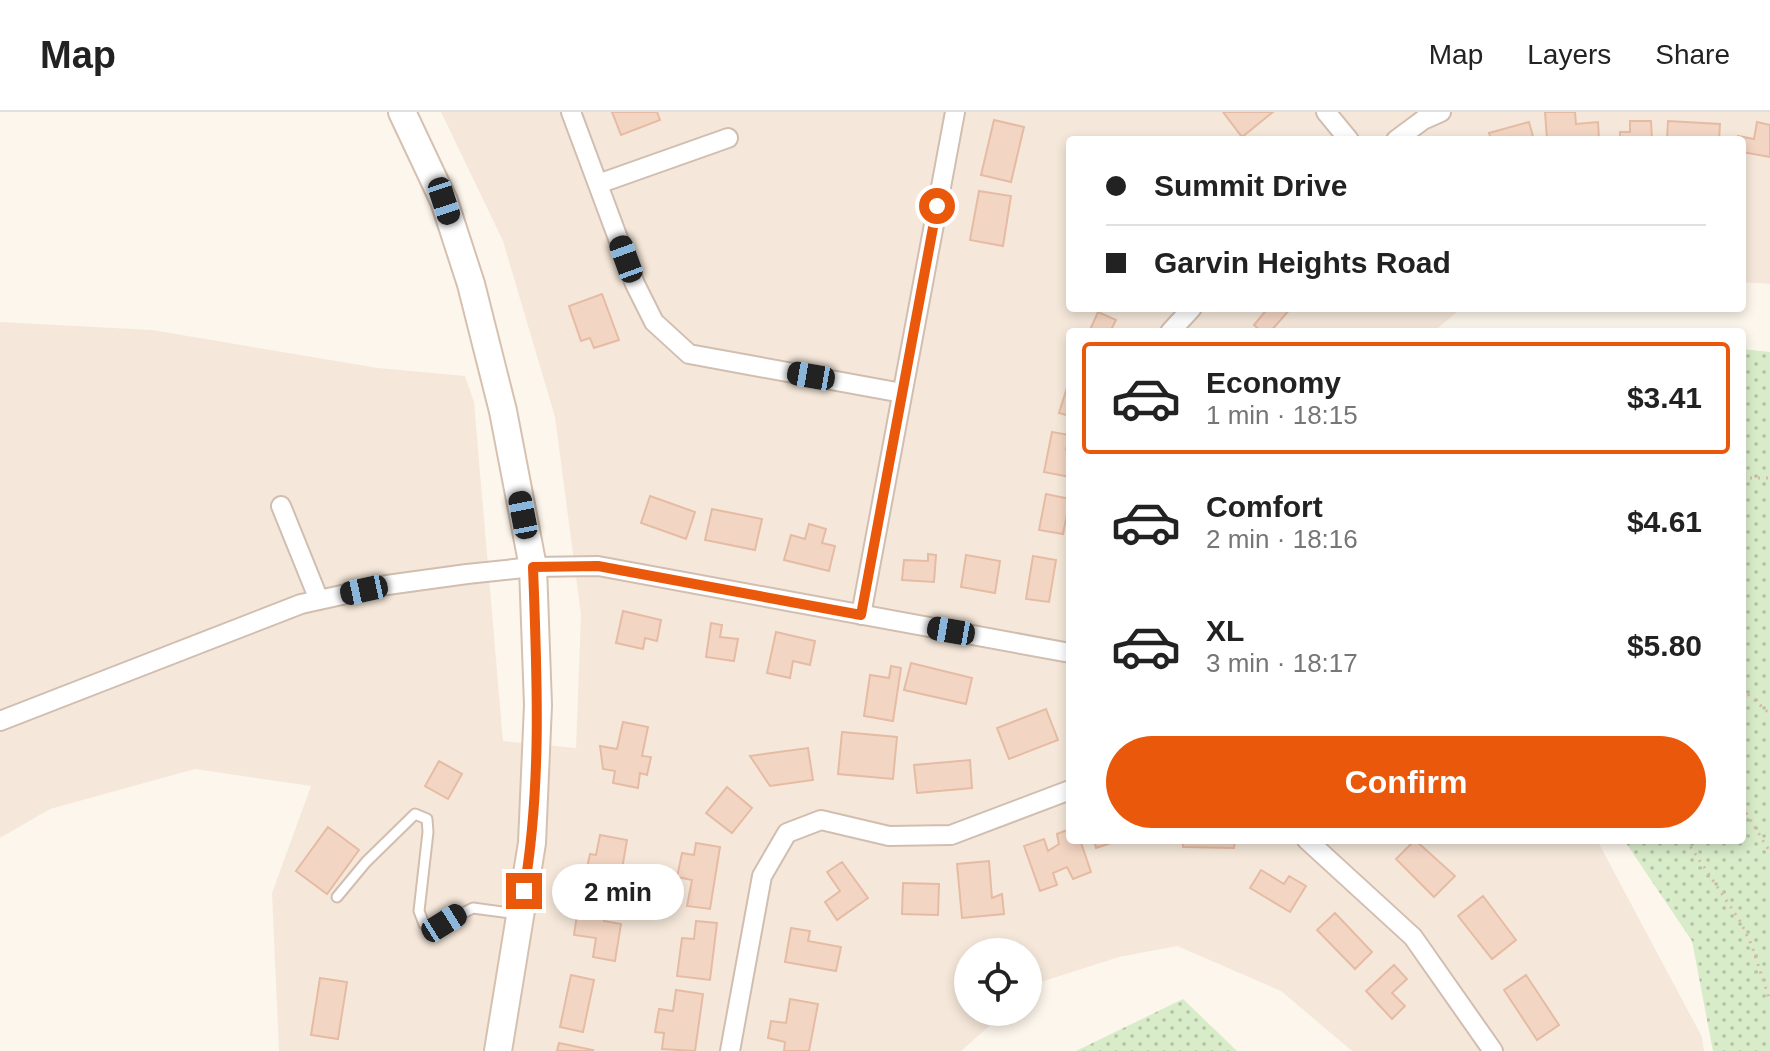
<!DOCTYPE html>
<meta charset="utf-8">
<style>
:root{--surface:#fff;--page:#f6f6f6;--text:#222;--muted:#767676;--line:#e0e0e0;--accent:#ea580c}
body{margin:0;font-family:Helvetica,sans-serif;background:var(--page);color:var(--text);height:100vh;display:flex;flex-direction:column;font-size:30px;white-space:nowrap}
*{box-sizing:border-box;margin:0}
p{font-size:26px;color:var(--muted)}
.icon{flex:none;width:44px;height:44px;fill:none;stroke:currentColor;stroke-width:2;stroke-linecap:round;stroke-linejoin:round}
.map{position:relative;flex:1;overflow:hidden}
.sheet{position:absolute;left:1066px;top:216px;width:680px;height:516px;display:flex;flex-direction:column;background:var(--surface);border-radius:8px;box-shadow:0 4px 12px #0003}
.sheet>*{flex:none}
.banner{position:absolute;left:1066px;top:24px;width:680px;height:176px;border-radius:8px;box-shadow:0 4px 12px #0003;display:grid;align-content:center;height:176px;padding:0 40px;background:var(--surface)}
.fabs{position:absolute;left:954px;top:826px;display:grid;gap:16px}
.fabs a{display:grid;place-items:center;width:88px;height:88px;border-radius:50%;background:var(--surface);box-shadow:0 4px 12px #0003;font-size:40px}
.end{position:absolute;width:36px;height:36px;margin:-18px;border:10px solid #ea580c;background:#fff;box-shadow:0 0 0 4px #fff}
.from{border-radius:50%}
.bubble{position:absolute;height:56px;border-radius:28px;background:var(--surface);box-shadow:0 4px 12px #0003;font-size:26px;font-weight:800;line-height:56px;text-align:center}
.car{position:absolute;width:24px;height:48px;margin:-24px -12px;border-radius:10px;box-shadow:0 0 6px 2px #0007;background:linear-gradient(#222 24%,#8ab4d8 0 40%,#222 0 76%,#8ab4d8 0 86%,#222 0)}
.banner b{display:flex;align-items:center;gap:28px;height:76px;font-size:30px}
.banner b+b{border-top:2px solid var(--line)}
.banner i{width:20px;height:20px;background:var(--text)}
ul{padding:14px 0 0;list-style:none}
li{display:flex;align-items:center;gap:24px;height:112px;margin:0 16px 12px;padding:0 24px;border:4px solid transparent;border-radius:8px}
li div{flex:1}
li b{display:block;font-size:30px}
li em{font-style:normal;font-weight:800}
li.selected{border-color:var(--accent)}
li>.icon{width:72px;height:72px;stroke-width:1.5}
.cta{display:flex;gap:16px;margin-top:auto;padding:16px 40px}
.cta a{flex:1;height:92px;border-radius:48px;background:var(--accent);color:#fff;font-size:32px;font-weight:800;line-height:92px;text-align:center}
header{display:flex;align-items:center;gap:48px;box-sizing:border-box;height:112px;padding:0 40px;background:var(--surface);border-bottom:2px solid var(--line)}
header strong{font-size:38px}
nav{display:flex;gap:44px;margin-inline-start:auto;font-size:28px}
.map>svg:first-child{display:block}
.residential{fill:#f5e8da}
.park{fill:url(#park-dots)}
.building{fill:#f3d5c3;stroke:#e6bba3;stroke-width:2}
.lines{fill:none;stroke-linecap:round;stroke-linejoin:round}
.lane-casing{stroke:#d1beb0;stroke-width:13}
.street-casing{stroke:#d1beb0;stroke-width:22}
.secondary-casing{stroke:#d6c0b0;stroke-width:30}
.path{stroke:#d9b8a5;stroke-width:3;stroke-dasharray:2 6;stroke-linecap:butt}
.lane{stroke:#fff;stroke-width:9}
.street{stroke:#fff;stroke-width:18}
.secondary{stroke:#fff;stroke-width:26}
.route{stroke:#ea580c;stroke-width:10}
</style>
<header>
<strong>Map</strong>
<nav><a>Map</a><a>Layers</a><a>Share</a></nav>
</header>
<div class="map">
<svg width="1770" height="939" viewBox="0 0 1770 939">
<defs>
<pattern id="park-dots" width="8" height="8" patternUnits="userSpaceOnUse" patternTransform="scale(2)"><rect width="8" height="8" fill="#d8ecc9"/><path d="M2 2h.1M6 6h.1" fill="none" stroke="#b4c2a5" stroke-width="1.8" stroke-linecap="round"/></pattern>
</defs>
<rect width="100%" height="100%" fill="#fdf6ec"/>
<path class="residential" d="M 441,0 L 1770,0 L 1770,172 L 1742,170 L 1742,28 L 1070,28 L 1070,196 L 1462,196 L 1433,220 L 1070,220 L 1070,728 L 1597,728 L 1702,925 L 1704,939 L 1352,939 L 1281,879 L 1177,834 L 1119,845 L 1041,870 L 1028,881 L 1028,840 L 968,840 L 968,900 L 1005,900 L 961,939 L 279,939 L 272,781 L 311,674 L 195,657 L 50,697 L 0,726 L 0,210 L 152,218 L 378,256 L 465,264 L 474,290 L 503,629 L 576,636 L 581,503 L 555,305 L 503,129 Z"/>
<path class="park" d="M 1742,237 L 1770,240 L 1770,939 L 1713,939 L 1692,829 L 1624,728 L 1742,728 Z
M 1183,887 L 1237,939 L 1076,939 Z"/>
<path class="building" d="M 612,0 L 657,0 L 660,8 L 621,23 Z
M 1223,0 L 1273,0 L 1242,25 Z
M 1545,0 L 1575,0 L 1576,12 L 1598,10 L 1599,28 L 1547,27 Z
M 994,8 L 1024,15 L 1011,70 L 981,63 Z
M 1630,9 L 1651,9 L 1652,28 L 1620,28 L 1620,20 L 1630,20 Z
M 1668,9 L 1720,12 L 1719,28 L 1667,28 Z
M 1529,10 L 1534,28 L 1491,28 L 1489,21 Z
M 1757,10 L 1770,13 L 1770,45 L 1742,40 L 1742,28 L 1738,28 L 1738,24 L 1754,27 Z
M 979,79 L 1011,84 L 1003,134 L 970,128 Z
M 602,182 L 619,228 L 594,236 L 590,226 L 581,229 L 569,194 Z
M 1268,196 L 1291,196 L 1270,220 L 1262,220 L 1254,213 Z
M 1098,200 L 1116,208 L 1110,220 L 1089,220 Z
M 1070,266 L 1070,304 L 1059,301 Z
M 1052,320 L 1069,323 L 1066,338 L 1070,339 L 1070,365 L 1044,360 Z
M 1046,382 L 1070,387 L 1063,422 L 1039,418 Z
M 650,384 L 695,400 L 686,427 L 641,411 Z
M 712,397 L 762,407 L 755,438 L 705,428 Z
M 809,412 L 826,417 L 822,431 L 835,434 L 829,459 L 784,448 L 791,423 L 805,427 Z
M 928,442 L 936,443 L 934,470 L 902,468 L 904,448 L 928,449 Z
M 966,443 L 1000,449 L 995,481 L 961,475 Z
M 1033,444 L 1056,448 L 1049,490 L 1026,487 Z
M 623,499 L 661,508 L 657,529 L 645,526 L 643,537 L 616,531 Z
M 711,511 L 722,513 L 720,525 L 738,527 L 734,549 L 706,545 Z
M 776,520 L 815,529 L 810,553 L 793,549 L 790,566 L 767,561 Z
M 911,551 L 972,566 L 966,592 L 904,578 Z
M 891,554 L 901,556 L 893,609 L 864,604 L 870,563 L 889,566 Z
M 1046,597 L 1058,628 L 1009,647 L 997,616 Z
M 623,610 L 648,615 L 642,644 L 651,645 L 647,663 L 640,661 L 638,676 L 613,671 L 615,659 L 603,657 L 600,634 L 617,637 Z
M 842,620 L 897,625 L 893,667 L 838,662 Z
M 808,636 L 813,668 L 770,674 L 750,644 Z
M 970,648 L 972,676 L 917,681 L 914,653 Z
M 439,649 L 462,662 L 448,687 L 425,674 Z
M 727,675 L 752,696 L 732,721 L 706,701 Z
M 328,715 L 359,738 L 327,782 L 296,759 Z
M 1070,717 L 1070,728 L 1080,728 L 1091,760 L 1073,767 L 1067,755 L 1053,761 L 1057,773 L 1040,779 L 1024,734 L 1044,727 L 1048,739 L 1059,732 L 1057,722 Z
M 600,723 L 627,728 L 617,786 L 591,782 L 594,762 L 586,761 L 590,742 L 596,743 Z
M 1094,728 L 1120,728 L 1096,736 Z
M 1183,728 L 1235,728 L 1234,736 L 1183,735 Z
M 1415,728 L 1455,764 L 1434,785 L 1396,747 Z
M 696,731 L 720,735 L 710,797 L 687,794 L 692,768 L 677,765 L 682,741 L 694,743 Z
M 989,749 L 992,786 L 1002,782 L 1004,802 L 962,806 L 957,752 Z
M 842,750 L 868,786 L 837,808 L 825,790 L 840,779 L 827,760 Z
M 1261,758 L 1284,772 L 1289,764 L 1306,774 L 1290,800 L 1250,776 Z
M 903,771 L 939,772 L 938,803 L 902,802 Z
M 1483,784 L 1516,828 L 1492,847 L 1458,804 Z
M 578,796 L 605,800 L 604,809 L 621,812 L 615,849 L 593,845 L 596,826 L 574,823 Z
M 1335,801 L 1372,840 L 1355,857 L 1317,818 Z
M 696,809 L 717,811 L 710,868 L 677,864 L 682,826 L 694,827 Z
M 791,816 L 810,819 L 808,829 L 841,835 L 836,859 L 785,850 Z
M 1394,853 L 1407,867 L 1392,881 L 1405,894 L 1392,907 L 1366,879 Z
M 571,863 L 594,868 L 583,920 L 560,915 Z
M 1526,863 L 1559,913 L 1537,928 L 1504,878 Z
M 320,866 L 347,870 L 338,927 L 311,923 Z
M 676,878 L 703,882 L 695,939 L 662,937 L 664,921 L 655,920 L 659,897 L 673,899 Z
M 790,887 L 818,892 L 809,939 L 784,939 L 785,930 L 768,926 L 771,909 L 786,911 Z
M 559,931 L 593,938 L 592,939 L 557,939 Z"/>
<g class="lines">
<defs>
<path id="lane" d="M 337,785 L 366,750 L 415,702 L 427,707 L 428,720 L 419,799 L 424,812 L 440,813 L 473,796 L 517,802"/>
<path id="street" d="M 571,0 L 635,172 L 654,210 L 689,242 L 902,281
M 1326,0 L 1349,28
M 1396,28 L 1423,8 L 1441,0
M 598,72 L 728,26
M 1170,220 L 1192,196
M 281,394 L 319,488
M 861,503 L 955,0
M 0,609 L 301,492 L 387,473 L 467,462 L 533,455 L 598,454 L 1070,541
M 1307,728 L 1413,825 L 1493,939
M 730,939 L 762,764 L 787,721 L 821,708 L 889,724 L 951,723 L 1070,678"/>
<path id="secondary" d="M 402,0 L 444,89 L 471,172 L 503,299 L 533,455 L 538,593 L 532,731 L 498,939"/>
</defs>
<use href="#lane" class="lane-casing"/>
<use href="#street" class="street-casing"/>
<use href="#secondary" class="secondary-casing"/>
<path class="path" d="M 1742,366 L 1770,366
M 1742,577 L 1770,602
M 1742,694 L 1770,740
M 1686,728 L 1740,809 L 1752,834 L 1770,889"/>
<use href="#lane" class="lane"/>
<use href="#street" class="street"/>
<use href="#secondary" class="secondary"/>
</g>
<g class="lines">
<path class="route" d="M 524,779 C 542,672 537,563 533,455 L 598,454 L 861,503 L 937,94"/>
</g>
</svg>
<div class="fabs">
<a><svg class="icon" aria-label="locate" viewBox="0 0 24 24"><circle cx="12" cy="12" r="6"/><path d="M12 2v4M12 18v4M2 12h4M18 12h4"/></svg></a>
</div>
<i class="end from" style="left:937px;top:94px"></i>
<i class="end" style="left:524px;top:779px"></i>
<div class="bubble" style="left:552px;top:752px;width:132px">2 min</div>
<i class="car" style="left:444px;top:89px;rotate:162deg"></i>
<i class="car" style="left:626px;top:147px;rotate:340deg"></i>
<i class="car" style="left:811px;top:264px;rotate:280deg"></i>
<i class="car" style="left:523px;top:403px;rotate:349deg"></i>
<i class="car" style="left:364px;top:478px;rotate:258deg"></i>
<i class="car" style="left:951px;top:519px;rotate:280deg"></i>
<i class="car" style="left:444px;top:811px;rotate:58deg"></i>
<div class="banner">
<b><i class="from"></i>Summit Drive</b>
<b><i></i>Garvin Heights Road</b>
</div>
<section class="sheet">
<ul>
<li class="selected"><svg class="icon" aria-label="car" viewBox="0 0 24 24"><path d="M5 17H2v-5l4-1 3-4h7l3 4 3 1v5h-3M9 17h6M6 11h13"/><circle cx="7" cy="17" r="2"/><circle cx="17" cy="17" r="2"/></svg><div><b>Economy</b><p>1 min · 18:15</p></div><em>$3.41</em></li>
<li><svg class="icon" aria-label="car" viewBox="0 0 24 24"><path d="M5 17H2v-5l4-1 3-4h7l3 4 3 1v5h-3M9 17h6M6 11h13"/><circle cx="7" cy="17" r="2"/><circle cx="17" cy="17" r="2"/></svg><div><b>Comfort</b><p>2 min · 18:16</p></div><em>$4.61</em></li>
<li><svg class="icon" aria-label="car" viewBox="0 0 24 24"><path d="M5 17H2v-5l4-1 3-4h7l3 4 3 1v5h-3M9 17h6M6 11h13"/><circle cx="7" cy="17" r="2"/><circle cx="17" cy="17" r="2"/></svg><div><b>XL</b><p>3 min · 18:17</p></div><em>$5.80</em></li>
</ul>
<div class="cta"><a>Confirm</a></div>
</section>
</div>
